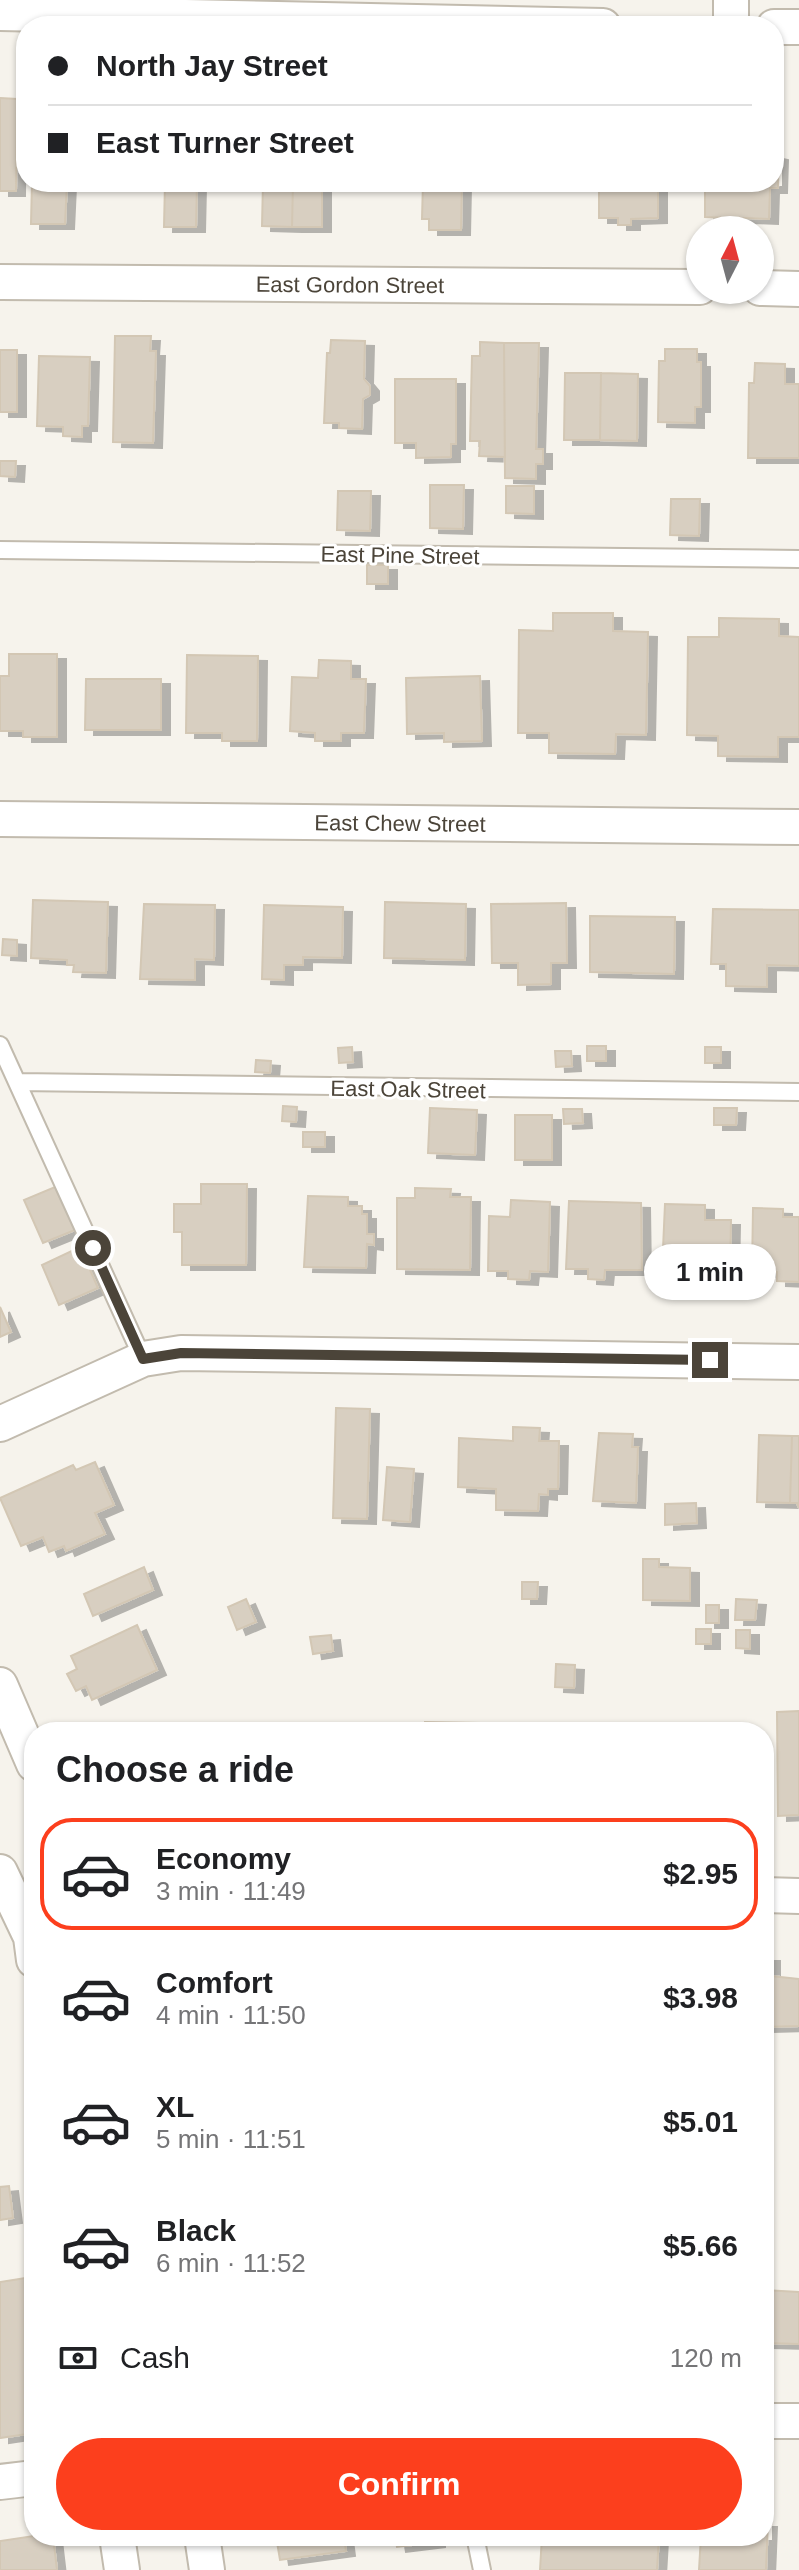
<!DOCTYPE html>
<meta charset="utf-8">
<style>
:root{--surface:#fff;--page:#f2f2f2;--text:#202124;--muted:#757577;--line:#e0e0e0;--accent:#fc3f1d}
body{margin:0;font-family:Helvetica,sans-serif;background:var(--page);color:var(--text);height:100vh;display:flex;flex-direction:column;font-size:30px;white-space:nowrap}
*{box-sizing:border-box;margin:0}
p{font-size:26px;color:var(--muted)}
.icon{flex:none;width:44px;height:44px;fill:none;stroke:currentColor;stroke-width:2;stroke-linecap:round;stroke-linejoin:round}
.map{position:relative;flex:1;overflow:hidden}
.drawer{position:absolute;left:24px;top:1722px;width:750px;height:824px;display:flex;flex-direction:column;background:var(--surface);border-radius:32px;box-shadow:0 2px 6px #0004}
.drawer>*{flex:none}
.hud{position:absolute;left:16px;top:16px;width:768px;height:176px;border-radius:32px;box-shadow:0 2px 6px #0004;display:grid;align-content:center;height:176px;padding:0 32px;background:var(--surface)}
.needle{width:52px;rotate:6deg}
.controls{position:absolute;left:686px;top:216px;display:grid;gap:16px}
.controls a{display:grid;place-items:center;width:88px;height:88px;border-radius:50%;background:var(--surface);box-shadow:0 2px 6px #0004;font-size:40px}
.end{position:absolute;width:36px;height:36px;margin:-18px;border:10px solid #4b4439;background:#fff;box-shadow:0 0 0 4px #fff}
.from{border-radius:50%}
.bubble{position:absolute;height:56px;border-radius:28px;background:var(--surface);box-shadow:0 2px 6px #0004;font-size:26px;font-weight:700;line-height:56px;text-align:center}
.hud b{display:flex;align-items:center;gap:28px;height:76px;font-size:30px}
.hud b+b{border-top:2px solid var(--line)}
.hud i{width:20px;height:20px;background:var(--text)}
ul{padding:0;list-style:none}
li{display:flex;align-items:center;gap:24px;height:112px;margin:0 16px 12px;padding:0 16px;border:4px solid transparent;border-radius:32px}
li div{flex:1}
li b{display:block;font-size:30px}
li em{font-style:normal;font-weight:700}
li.current{border-color:var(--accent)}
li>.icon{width:72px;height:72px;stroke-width:1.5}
h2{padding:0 32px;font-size:36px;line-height:96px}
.pay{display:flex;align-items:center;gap:20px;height:88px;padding:0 32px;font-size:30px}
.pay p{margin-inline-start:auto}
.primary-button{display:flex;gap:16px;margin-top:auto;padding:16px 32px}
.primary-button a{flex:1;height:92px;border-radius:48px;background:var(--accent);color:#fff;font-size:32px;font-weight:700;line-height:92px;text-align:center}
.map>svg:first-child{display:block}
.building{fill:#d8cfc1;stroke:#d3c7b4;stroke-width:2;filter:url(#shadow)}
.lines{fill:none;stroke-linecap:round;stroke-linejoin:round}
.service-casing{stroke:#c2bbae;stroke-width:20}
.minor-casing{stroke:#c2bbae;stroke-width:38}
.service{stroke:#fff;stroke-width:16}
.minor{stroke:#fff;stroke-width:34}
.route{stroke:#4b4439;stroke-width:10}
.labels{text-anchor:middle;stroke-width:6;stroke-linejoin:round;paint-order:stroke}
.street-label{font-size:22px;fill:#4b4439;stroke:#fff}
</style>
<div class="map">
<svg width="799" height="2570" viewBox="0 0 799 2570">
<defs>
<filter id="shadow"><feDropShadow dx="9" dy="5" stdDeviation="0" flood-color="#0004"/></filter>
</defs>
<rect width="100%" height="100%" fill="#f6f3ec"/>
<path class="building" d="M 0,98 L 17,99 L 16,191 L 0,191 Z
M 774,154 L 779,155 L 778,188 L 770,188 L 769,219 L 744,218 L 744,227 L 730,227 L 730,218 L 705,217 L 705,182 L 774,182 Z
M 32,182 L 67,182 L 65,224 L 31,224 Z
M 165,182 L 197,182 L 196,227 L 164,227 Z
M 263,182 L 293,182 L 292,227 L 262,226 Z
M 293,182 L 322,182 L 322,227 L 292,227 Z
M 423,182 L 462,182 L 461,230 L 429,230 L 429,219 L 422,219 Z
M 599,182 L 658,182 L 658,218 L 631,219 L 631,225 L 618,225 L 618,218 L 599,218 Z
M 115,336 L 151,336 L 150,351 L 156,351 L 153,443 L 113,442 Z
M 331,340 L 365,341 L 364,379 L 370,386 L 370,395 L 363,399 L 362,429 L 339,428 L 339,423 L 324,423 L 327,353 L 330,353 Z
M 480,342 L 504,343 L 505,457 L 479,456 L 480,441 L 470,441 L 472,356 L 480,356 Z
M 504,343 L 539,343 L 536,449 L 543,449 L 543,464 L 536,464 L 536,479 L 505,478 Z
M 665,349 L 697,349 L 697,362 L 701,362 L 701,407 L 695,407 L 695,423 L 658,422 L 659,361 L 665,361 Z
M 0,350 L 17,350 L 17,412 L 0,412 Z
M 39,356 L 90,357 L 88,426 L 82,426 L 82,437 L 63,436 L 63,427 L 37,426 Z
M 755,363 L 785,364 L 785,384 L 799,384 L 799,458 L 748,458 L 749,383 L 754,383 Z
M 565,373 L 601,373 L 600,440 L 564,440 Z
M 601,373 L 638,374 L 637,441 L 600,440 Z
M 395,379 L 456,379 L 456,444 L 451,444 L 451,457 L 416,458 L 416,443 L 395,443 Z
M 0,461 L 16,461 L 15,477 L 0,476 Z
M 430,485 L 464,485 L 463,529 L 430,528 Z
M 506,486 L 534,486 L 534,514 L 506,513 Z
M 338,491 L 371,491 L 370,531 L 337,530 Z
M 671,499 L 700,499 L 699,536 L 670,535 Z
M 367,565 L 388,565 L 388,584 L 367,584 Z
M 553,613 L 613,613 L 613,631 L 648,632 L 646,735 L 616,734 L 615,754 L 549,753 L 549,733 L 518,733 L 519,630 L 553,631 Z
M 719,618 L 779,619 L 779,636 L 799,637 L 799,737 L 778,737 L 778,757 L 718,756 L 718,736 L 687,735 L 688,637 L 719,637 Z
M 9,654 L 57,654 L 57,737 L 23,737 L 23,731 L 0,731 L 0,676 L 9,676 Z
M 187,655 L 258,656 L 257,741 L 222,741 L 222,733 L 186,733 Z
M 319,660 L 351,661 L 351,679 L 366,679 L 364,733 L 341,733 L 341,741 L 315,741 L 315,733 L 290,731 L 292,677 L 318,678 Z
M 480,676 L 482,741 L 444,742 L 444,733 L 407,734 L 406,678 Z
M 86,679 L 161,679 L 161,730 L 85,730 Z
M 33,900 L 108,902 L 106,973 L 73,972 L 74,965 L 67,965 L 67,960 L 31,958 Z
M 385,902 L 466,904 L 465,960 L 384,958 Z
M 566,903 L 567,963 L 551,963 L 551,984 L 518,985 L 518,963 L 492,963 L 491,904 Z
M 144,904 L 215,905 L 214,960 L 195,959 L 195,980 L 140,979 Z
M 264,905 L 343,907 L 342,958 L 303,957 L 303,965 L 284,965 L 284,980 L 262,979 Z
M 713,909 L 799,910 L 799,966 L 767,965 L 767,987 L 726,986 L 726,964 L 711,964 Z
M 590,916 L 675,917 L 674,974 L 590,972 Z
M 3,939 L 17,940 L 17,956 L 2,955 Z
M 587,1046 L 606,1046 L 606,1061 L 587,1061 Z
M 352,1047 L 353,1062 L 339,1063 L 338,1048 Z
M 705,1047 L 721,1047 L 721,1063 L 705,1063 Z
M 555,1051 L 571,1051 L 572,1066 L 556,1067 Z
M 256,1060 L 271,1061 L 270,1073 L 255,1072 Z
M 283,1106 L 297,1107 L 296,1122 L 282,1121 Z
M 430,1108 L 477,1110 L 475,1155 L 428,1153 Z
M 714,1108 L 737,1108 L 736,1125 L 714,1125 Z
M 563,1109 L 582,1109 L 583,1123 L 564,1124 Z
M 515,1115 L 552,1115 L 552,1160 L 515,1160 Z
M 303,1132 L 325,1132 L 325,1147 L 303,1147 Z
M 201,1184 L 247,1184 L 246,1265 L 182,1265 L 182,1232 L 174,1232 L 174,1204 L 201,1204 Z
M 55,1187 L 75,1230 L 43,1243 L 24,1200 Z
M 415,1188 L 451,1189 L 450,1197 L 471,1197 L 470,1270 L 397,1269 L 397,1198 L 415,1198 Z
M 308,1196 L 348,1197 L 348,1206 L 362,1206 L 362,1214 L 367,1214 L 367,1234 L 374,1234 L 374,1245 L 367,1244 L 366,1268 L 304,1267 Z
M 511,1200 L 550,1202 L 548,1272 L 530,1271 L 529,1280 L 508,1279 L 508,1271 L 488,1271 L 489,1216 L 510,1217 Z
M 569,1201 L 641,1203 L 642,1270 L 605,1270 L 604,1280 L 588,1279 L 588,1269 L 566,1269 Z
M 665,1204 L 705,1205 L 705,1220 L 731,1220 L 730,1273 L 695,1271 L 695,1281 L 682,1281 L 683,1271 L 662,1271 Z
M 753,1208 L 783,1209 L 783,1217 L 799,1217 L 799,1282 L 777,1281 L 777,1272 L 752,1271 Z
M 80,1247 L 98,1288 L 59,1305 L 42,1265 Z
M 0,1307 L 11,1332 L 0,1337 Z
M 336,1408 L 370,1409 L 367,1519 L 333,1518 Z
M 513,1427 L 540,1428 L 539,1441 L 559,1441 L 558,1489 L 548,1489 L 548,1495 L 539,1494 L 538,1511 L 496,1510 L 496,1489 L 458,1487 L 459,1438 L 513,1441 Z
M 599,1433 L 633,1434 L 632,1447 L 638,1447 L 636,1503 L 593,1501 Z
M 759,1435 L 792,1436 L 790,1503 L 757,1502 Z
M 792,1436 L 799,1436 L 799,1508 L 797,1503 L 790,1503 Z
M 95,1462 L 114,1505 L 95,1513 L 105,1534 L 66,1551 L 64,1546 L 49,1552 L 43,1537 L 21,1546 L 0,1498 L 73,1465 L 76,1470 Z
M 387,1467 L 414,1469 L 410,1522 L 383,1520 Z
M 696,1503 L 697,1523 L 665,1525 L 665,1504 Z
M 643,1559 L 659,1559 L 659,1567 L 690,1568 L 690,1601 L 643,1600 Z
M 144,1567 L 153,1590 L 93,1616 L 84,1594 Z
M 522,1582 L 538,1582 L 537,1599 L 522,1599 Z
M 246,1599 L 256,1622 L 237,1630 L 228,1607 Z
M 736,1599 L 757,1600 L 755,1620 L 735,1620 Z
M 706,1605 L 719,1605 L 719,1623 L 706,1623 Z
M 137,1625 L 157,1670 L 92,1700 L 86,1686 L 76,1691 L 67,1674 L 77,1669 L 71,1656 Z
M 696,1629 L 711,1629 L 711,1644 L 696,1644 Z
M 736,1630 L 750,1630 L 750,1649 L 736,1648 Z
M 331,1635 L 333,1651 L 313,1654 L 310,1637 Z
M 556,1664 L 575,1665 L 574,1688 L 555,1687 Z
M 799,1711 L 799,1815 L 778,1816 L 777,1712 Z
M 425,1722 L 480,1723 L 480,1731 L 533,1732 L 425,1732 Z
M 764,1956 L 771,1956 L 771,1976 L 799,1979 L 799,2026 L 764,2027 Z
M 9,2186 L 13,2218 L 0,2220 L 0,2187 Z
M 26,2278 L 34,2333 L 34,2433 L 0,2438 L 0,2282 Z
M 764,2290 L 799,2292 L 799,2344 L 764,2343 Z
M 764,2522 L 768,2522 L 766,2570 L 699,2570 L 701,2536 L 764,2536 Z
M 34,2536 L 53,2536 L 57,2570 L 0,2570 L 0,2541 Z
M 276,2536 L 344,2536 L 346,2551 L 280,2560 Z
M 395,2536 L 436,2536 L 436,2542 L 397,2547 Z
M 542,2536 L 659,2536 L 657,2570 L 540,2570 Z"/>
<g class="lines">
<defs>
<path id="service" d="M 0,550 L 799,559
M 0,1045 L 143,1359
M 17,1082 L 799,1092
M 475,2536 L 482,2570"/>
<g id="minor">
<path d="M 0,13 L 603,26"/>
<path d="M 731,26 L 731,0"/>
<path d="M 774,27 L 799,27"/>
<path id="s1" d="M 0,282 L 700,287"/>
<path d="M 760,288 L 799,289"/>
<path id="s2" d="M 0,819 L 799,827"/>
<path d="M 0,1424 L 143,1359 L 181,1353 L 799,1362"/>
<path d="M 0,1685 L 34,1764"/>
<path d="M 0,1872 L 31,1937 L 34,1960"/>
<path d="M 764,1895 L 799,1896"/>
<path d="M 764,2421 L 799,2421"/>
<path d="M 0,2482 L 34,2478"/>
<path d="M 117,2536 L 122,2570"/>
<path d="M 202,2536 L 207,2570"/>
</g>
</defs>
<use href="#service" class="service-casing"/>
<use href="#minor" class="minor-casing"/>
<use href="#service" class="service"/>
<use href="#minor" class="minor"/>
</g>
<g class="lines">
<path class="route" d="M 93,1248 L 143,1359 L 181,1353 L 710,1360"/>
</g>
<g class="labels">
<g class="street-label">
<text dy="8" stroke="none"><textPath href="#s1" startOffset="350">East Gordon Street</textPath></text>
<text transform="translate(400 555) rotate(1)" y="8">East Pine Street</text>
<text dy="8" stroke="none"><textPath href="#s2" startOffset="400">East Chew Street</textPath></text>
<text transform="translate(408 1089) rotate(1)" y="8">East Oak Street</text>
</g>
</g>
</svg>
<div class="controls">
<a><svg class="needle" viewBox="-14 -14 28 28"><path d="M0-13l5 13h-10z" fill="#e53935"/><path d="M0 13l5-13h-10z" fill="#757577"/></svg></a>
</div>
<i class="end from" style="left:93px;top:1248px"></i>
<i class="end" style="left:710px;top:1360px"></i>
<div class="bubble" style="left:644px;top:1244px;width:132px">1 min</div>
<div class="hud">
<b><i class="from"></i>North Jay Street</b>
<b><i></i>East Turner Street</b>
</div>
<section class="drawer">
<h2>Choose a ride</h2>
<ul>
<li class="current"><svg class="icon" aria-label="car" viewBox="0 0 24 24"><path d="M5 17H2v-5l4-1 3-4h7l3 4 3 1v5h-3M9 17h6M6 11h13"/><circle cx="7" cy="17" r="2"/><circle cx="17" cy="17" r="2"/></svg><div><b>Economy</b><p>3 min · 11:49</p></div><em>$2.95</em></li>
<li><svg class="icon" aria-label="car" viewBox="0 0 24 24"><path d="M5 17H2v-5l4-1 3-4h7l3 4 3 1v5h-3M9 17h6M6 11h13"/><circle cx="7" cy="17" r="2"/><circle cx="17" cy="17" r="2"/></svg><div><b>Comfort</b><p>4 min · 11:50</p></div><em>$3.98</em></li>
<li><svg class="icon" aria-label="car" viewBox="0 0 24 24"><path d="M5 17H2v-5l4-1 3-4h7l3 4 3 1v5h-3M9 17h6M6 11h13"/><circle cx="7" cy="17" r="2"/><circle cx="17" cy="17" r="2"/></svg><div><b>XL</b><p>5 min · 11:51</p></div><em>$5.01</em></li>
<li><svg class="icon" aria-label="car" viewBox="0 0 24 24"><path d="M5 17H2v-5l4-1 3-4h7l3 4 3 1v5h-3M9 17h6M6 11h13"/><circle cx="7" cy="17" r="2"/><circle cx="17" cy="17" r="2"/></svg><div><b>Black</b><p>6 min · 11:52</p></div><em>$5.66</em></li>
</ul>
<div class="pay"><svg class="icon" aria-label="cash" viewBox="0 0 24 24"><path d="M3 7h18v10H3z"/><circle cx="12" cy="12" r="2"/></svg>Cash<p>120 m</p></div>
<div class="primary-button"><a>Confirm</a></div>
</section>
</div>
